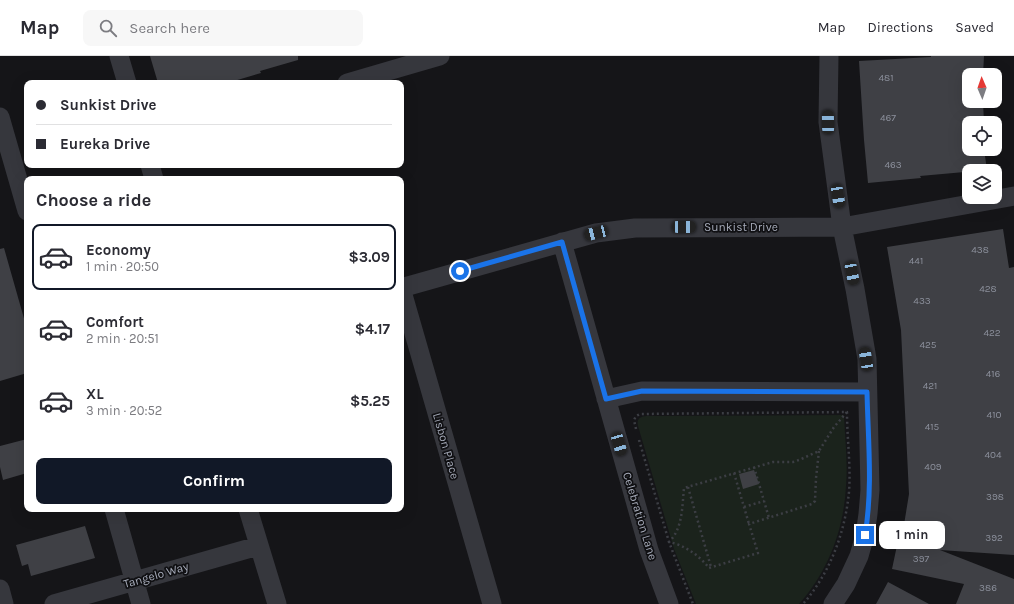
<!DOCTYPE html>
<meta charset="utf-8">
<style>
:root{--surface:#fff;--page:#f7f7f7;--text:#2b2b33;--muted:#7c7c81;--line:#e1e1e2;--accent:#111827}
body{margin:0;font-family:Karla,sans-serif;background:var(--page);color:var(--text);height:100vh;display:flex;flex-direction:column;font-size:15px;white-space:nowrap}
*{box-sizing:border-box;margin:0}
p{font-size:13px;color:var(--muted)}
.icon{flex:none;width:22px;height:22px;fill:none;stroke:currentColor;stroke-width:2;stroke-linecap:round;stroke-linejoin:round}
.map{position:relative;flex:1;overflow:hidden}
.drawer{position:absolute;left:24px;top:120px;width:380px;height:336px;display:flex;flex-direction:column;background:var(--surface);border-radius:8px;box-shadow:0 4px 16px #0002}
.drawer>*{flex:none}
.hud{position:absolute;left:24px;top:24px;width:380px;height:88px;border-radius:8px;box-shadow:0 4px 16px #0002;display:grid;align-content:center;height:88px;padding:0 12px;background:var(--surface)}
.needle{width:26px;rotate:358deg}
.buttons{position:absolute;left:962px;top:12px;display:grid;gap:8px}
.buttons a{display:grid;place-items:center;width:40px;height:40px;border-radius:8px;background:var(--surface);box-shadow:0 4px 16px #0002;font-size:20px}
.end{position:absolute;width:18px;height:18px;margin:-9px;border:5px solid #1a73e8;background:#fff;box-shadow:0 0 0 2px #fff}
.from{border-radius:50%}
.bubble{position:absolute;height:28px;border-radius:8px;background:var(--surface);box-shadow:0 4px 16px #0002;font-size:13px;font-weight:700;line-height:28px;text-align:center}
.car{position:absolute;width:12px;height:24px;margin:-12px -6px;border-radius:5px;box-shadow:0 0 3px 1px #0007;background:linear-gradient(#222 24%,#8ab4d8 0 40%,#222 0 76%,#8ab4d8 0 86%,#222 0)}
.hud b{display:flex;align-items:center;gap:14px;height:38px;font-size:15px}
.hud b+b{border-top:1px solid var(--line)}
.hud i{width:10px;height:10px;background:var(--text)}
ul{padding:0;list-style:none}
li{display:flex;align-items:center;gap:12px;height:66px;margin:0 8px 6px;padding:0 4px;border:2px solid transparent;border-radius:8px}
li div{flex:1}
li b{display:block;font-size:15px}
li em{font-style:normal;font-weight:700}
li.selected{border-color:var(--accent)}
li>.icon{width:36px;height:36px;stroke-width:1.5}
h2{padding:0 12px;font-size:18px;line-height:48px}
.primary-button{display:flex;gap:8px;margin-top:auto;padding:8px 12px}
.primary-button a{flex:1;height:46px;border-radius:8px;background:var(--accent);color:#fff;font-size:16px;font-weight:700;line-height:46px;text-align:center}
header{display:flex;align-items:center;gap:24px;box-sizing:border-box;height:56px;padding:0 20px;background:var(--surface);border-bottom:1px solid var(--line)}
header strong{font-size:19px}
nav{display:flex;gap:22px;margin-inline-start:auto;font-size:14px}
.search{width:280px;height:36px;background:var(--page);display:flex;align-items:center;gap:10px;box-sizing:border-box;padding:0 14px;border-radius:8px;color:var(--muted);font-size:15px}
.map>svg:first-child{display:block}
.green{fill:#1b231c}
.building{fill:#3f4045}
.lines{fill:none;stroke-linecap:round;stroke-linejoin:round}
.path{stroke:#3c3e44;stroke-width:2.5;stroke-dasharray:2 3;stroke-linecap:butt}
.minor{stroke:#36373d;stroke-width:19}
.route{stroke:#1a73e8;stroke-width:5}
.labels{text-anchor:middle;stroke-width:3.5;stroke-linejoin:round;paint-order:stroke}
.number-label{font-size:10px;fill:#8c909c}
.street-label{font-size:12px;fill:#a6abb9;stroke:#101013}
</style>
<header>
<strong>Map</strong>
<div class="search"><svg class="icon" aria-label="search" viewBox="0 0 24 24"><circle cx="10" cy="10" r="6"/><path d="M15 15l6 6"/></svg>Search here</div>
<nav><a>Map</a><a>Directions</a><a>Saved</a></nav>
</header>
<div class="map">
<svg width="1014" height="548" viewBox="0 0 1014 548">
<rect width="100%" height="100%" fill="#151518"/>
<path class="green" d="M 844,359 C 845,383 848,407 846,430 C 844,473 828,516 799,548 L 696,548 L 674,493 L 638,370 C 636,361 642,360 649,360 Z"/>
<path class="building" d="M 150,0 L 298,0 L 298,4 L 260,15 L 261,17 L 234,25 L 235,27 L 158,27 Z
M 931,0 L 984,0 L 983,19 L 969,19 L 969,45 L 983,45 L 984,67 L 969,67 L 969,93 L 984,93 L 987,114 L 920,120 L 921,122 L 868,127 L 864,84 L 859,5 L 931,1 Z
M 1003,173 L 1009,212 L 1014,211 L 1014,499 L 940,494 L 1014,523 L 1014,548 L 956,548 L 964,528 L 892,513 L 899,480 L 902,481 L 909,438 L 901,274 L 887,191 Z
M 4,192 L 27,273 L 27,317 L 0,325 L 0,193 Z
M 27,383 L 27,417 L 3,424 L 0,411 L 0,390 Z
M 754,414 L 759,428 L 743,433 L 739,418 Z
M 85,470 L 95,502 L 31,520 L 28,508 L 22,510 L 16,489 Z
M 888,526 L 929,548 L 876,548 Z"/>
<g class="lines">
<path class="path" d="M 636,373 L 634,364 L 636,360 L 640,358 L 847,356 C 847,383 851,410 849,436 C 845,477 830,517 803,548
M 639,384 L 669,486 L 693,548
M 819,395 L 816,422 L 815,445 L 812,448 L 749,468 L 758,497 L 709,512 C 699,499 684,489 669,486 C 683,472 682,451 684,432 L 773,406 L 793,406 L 799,404 L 819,395 L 834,371 L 847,356
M 754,411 L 769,462
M 734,417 L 749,468
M 688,431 L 711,511
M 744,451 L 764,445"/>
<path class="minor" d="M 119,0 L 127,27
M 829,0 L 828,66 L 842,171 L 855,233 L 867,303 L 870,434 L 868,458 L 865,479 L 859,500 L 846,528 L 833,548
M 347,27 L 440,0
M 0,61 L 27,155
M 150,109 L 154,123
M 562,186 L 649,494 L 669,548
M 401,232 L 596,177 L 635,172 L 842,171 L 1014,140
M 401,232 L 492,548
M 606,343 L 642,335 L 867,336
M 114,453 L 141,548
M 248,453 L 277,548
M 0,533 L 4,548
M 54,548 L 258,490"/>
</g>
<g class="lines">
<path class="route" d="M 460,215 L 562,186 L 606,343 L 642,335 L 867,336 C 868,384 873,432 865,479"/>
</g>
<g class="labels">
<g class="number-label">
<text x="886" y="25">481</text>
<text x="888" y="65">467</text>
<text x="893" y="112">463</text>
<text x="980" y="197">438</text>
<text x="916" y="208">441</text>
<text x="988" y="236">428</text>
<text x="922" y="248">433</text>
<text x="992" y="280">422</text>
<text x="928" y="292">425</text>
<text x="993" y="321">416</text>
<text x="930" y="333">421</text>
<text x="994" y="362">410</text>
<text x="932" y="374">415</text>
<text x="993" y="402">404</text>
<text x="933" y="414">409</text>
<text x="995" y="444">398</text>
<text x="994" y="485">392</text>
<text x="921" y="506">397</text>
<text x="988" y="535">386</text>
</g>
<g class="street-label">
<text x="741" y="175">Sunkist Drive</text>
<text transform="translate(446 390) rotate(74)" y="4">Lisbon Place</text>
<text transform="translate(640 460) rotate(73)" y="4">Celebration Lane</text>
<text transform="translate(156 519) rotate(-16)" y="4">Tangelo Way</text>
</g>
</g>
</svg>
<div class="buttons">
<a><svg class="needle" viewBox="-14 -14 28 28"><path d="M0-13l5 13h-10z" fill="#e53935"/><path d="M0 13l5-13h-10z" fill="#7c7c81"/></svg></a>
<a><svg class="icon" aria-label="locate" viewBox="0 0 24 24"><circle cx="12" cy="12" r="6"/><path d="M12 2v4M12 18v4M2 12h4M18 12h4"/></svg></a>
<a><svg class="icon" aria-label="layers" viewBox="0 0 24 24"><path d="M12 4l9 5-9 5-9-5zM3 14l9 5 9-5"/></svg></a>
</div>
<i class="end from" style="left:460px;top:215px"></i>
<i class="end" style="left:865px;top:479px"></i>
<div class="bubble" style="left:879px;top:465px;width:66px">1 min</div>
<i class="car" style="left:828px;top:66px;rotate:359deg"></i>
<i class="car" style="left:838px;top:140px;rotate:171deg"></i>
<i class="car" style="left:684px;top:171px;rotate:90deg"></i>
<i class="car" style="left:596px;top:177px;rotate:256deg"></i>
<i class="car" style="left:852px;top:217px;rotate:169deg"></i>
<i class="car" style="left:866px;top:303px;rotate:351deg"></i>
<i class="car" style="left:619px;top:388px;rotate:164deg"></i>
<div class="hud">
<b><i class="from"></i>Sunkist Drive</b>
<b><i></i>Eureka Drive</b>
</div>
<section class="drawer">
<h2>Choose a ride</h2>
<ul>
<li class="selected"><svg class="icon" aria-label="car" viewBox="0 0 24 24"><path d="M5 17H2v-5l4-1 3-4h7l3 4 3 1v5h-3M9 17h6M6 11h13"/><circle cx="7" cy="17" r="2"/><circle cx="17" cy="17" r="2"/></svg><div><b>Economy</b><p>1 min · 20:50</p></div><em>$3.09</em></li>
<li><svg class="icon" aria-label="car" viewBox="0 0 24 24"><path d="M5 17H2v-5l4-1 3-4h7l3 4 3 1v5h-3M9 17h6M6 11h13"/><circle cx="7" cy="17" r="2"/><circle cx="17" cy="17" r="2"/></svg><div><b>Comfort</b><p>2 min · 20:51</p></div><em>$4.17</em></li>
<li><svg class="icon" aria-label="car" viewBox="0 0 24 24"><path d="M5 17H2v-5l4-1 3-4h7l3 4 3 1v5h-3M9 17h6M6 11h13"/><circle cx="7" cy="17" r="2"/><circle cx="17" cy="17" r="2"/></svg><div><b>XL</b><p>3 min · 20:52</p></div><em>$5.25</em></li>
</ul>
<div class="primary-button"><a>Confirm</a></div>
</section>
</div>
